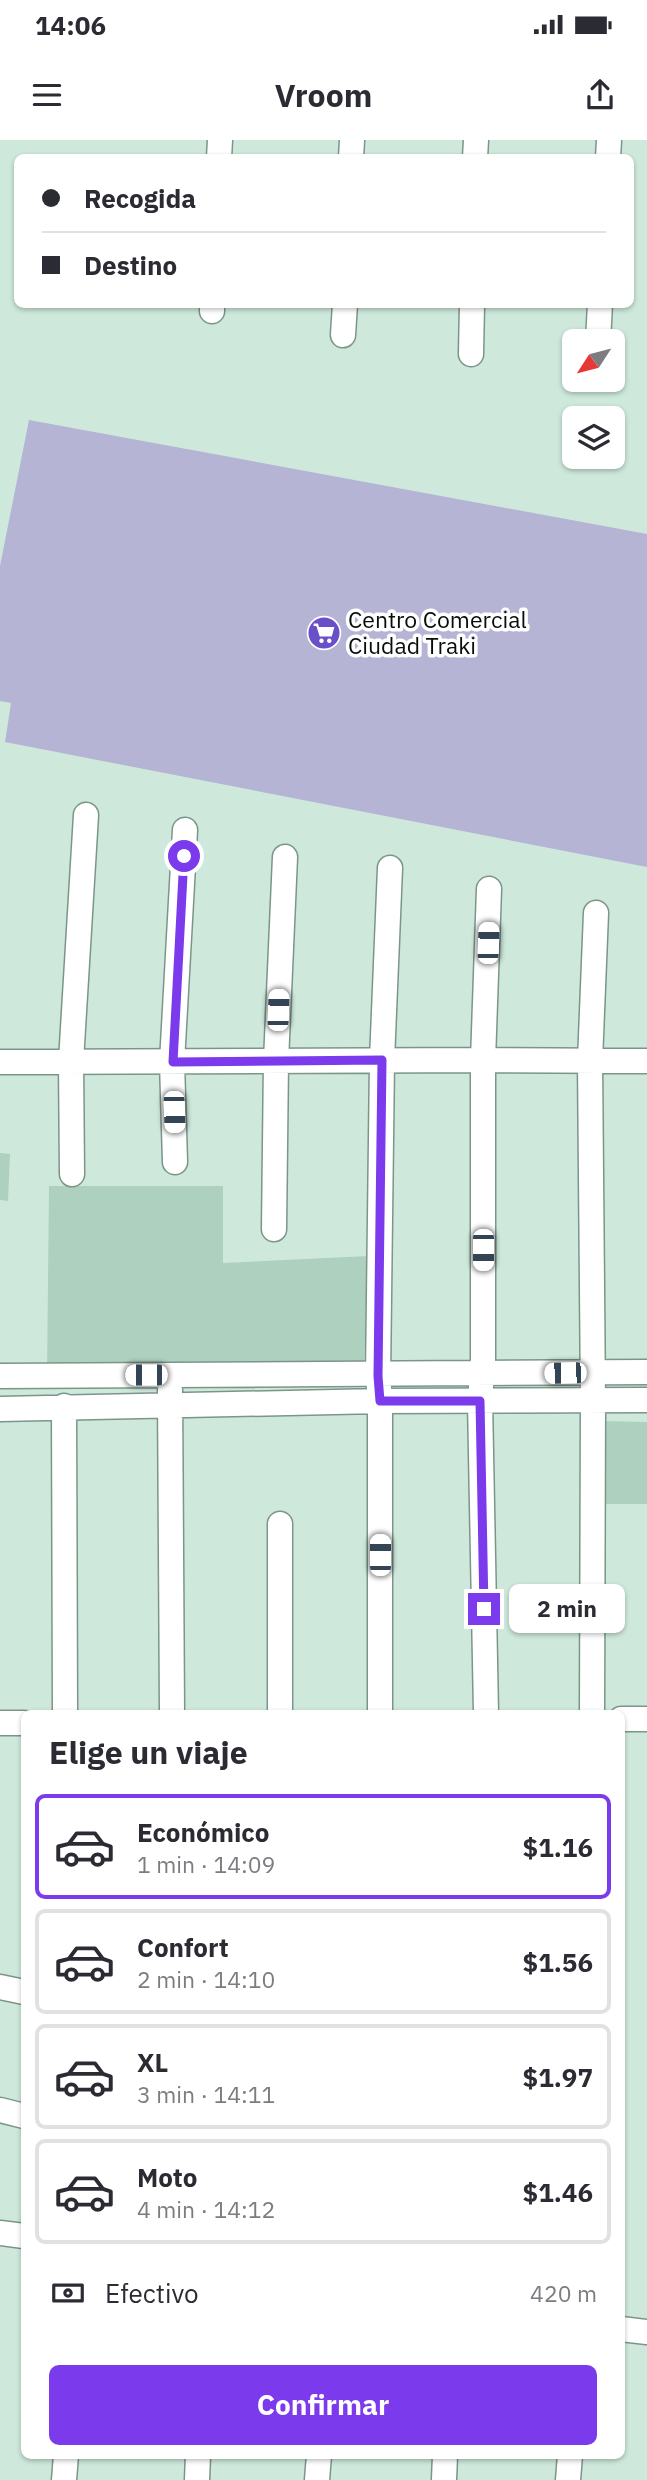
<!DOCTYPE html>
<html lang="es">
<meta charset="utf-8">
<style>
:root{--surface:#fff;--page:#f7f7f7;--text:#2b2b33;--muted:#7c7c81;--line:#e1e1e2;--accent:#7c3aed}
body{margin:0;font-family:"IBM Plex Sans",sans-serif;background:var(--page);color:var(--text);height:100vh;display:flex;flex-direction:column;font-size:26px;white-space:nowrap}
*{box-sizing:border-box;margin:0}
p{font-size:23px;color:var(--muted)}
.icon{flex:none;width:38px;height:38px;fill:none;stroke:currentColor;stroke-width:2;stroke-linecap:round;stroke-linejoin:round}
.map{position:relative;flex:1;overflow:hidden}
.drawer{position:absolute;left:21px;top:1570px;width:604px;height:749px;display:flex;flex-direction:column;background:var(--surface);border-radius:10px;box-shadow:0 2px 5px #0004}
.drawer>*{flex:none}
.banner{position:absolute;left:14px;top:14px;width:620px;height:154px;border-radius:10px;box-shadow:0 2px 5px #0004;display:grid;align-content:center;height:154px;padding:0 28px;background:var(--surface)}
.needle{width:46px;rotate:234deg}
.tools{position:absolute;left:562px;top:189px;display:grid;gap:14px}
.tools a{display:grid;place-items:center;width:63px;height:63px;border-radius:10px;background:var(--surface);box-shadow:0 2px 5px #0004;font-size:35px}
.end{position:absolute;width:32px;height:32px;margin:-16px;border:9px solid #7c3aed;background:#fff;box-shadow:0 0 0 4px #fff}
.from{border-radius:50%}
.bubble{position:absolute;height:49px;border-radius:10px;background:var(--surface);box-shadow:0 2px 5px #0004;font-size:23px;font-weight:800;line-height:49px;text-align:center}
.car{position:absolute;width:21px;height:42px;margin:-21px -10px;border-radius:9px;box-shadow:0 0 5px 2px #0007;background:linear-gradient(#fff 24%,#345 0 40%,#fff 0 76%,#345 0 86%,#fff 0)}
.banner b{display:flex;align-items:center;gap:24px;height:66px;font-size:26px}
.banner b+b{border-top:2px solid var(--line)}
.banner i{width:18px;height:18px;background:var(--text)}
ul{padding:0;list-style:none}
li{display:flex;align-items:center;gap:21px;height:105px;margin:0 14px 10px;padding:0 14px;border:4px solid var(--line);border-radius:10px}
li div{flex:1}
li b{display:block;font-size:26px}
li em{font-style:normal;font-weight:800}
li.on{border-color:var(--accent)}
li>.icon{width:63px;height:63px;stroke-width:1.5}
h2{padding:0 28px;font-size:32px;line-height:84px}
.pay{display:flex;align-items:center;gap:18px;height:77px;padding:0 28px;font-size:26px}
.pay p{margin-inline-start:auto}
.cta{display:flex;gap:14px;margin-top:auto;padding:14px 28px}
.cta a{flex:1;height:80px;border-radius:10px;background:var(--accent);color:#fff;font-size:28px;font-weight:800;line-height:80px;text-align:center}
.status{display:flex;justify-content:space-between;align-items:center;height:49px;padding:0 35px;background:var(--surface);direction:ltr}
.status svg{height:19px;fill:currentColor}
header{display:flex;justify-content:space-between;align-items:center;height:91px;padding:0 28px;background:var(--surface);font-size:32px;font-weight:800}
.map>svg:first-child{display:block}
.green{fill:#aed0bf}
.building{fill:#b5b4d5}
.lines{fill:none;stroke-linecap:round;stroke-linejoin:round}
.minor-casing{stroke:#7c9589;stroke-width:27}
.minor{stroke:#fff;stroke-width:24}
.route{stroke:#7c3aed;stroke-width:9}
.labels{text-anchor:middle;stroke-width:7;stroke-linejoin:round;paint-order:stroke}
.poi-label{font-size:23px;fill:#060e0a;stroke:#fff;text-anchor:start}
</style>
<div class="status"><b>14:06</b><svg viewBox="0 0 49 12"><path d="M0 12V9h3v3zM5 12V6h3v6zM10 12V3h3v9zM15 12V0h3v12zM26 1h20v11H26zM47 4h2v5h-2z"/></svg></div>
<header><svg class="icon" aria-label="menu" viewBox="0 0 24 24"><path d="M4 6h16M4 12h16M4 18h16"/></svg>Vroom<svg class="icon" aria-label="share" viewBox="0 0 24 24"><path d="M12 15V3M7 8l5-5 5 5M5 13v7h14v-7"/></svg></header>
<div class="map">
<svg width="647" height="2340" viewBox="0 0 647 2340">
<rect width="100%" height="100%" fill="#cee9dc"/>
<path class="green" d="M 0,1013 L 10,1014 L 8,1061 L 0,1060 Z
M 49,1046 L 223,1046 L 223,1123 L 368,1116 L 364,1225 L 47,1235 Z
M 602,1281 L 647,1282 L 647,1364 L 605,1364 Z"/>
<path class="building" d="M 29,280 L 647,394 L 647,727 L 5,602 L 11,563 L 0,561 L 0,426 Z"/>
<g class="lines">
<defs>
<path id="minor" d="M 219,18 L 220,0
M 351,18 L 352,0
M 475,18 L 476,0
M 608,18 L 609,0
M 212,171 L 212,164
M 343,195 L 345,164
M 598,201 L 600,164
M 471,214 L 472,164
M 0,922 L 483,920 L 647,921
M 175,1022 L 172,922 L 185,690
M 72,1034 L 71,921 L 86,675
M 274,1089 L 276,921 L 285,717
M 0,1236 L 647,1232
M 170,1250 L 172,1573
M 64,1266 L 65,1573
M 0,1269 L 380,1261 L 647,1260
M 280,1384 L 280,1573
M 380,1573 L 380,1261 L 378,1236 L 382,920 L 390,728
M 486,1573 L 480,1261 L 483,1218 L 483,920 L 489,749
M 592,1573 L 593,1261 L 590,921 L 596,773
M 621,1579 L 647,1579
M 0,1583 L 24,1583
M 0,1847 L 24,1852
M 0,1970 L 24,1976
M 0,2093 L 24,2096
M 621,2189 L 647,2192
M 64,2340 L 66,2315
M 197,2340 L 198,2315
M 317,2340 L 319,2315
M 444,2340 L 445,2315
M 568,2340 L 570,2315"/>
</defs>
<use href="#minor" class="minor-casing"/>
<use href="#minor" class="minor"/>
</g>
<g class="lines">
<path class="route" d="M 184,716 L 173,922 L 382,920 L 378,1236 L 380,1261 L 480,1261 L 484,1469"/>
</g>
<defs>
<symbol id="supermarket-disc" viewBox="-11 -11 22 22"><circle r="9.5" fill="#6950c9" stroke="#fff"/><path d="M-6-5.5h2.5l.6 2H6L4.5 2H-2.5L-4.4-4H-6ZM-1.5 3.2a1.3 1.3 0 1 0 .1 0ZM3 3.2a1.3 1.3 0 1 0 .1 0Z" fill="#fff"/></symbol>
</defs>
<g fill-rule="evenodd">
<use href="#supermarket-disc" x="305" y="474" width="38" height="38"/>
</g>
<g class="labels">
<g class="poi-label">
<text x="348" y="488">Centro Comercial<tspan x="348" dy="26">Ciudad Traki</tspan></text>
</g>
</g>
</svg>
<div class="tools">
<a><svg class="needle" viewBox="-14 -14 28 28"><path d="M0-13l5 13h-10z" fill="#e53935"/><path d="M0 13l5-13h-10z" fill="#7c7c81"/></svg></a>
<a><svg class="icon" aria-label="layers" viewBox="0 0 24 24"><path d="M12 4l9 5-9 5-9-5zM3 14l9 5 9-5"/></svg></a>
</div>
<i class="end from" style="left:184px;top:716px"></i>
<i class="end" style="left:484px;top:1469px"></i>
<div class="bubble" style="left:509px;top:1444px;width:116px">2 min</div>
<i class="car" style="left:488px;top:803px;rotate:2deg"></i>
<i class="car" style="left:278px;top:870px;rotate:2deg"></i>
<i class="car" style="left:174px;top:972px;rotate:178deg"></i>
<i class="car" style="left:483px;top:1110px;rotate:180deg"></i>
<i class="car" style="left:565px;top:1233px;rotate:269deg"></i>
<i class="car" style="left:146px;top:1235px;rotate:270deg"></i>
<i class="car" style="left:380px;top:1415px;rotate:0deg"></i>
<div class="banner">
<b><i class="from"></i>Recogida</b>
<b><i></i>Destino</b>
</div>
<section class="drawer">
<h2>Elige un viaje</h2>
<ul>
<li class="on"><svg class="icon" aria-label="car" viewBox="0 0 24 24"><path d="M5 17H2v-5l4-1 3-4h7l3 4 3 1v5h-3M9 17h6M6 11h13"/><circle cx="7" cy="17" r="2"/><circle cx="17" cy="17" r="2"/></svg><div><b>Económico</b><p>1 min · 14:09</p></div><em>$1.16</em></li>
<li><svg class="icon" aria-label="car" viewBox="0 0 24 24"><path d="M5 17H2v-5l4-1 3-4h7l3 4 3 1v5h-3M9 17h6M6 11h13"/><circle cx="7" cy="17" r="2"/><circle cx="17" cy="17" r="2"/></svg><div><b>Confort</b><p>2 min · 14:10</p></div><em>$1.56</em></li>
<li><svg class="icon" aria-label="car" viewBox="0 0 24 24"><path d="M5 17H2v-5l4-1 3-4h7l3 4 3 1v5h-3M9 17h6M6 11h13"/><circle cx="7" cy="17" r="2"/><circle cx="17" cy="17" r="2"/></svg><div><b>XL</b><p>3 min · 14:11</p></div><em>$1.97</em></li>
<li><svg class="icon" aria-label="car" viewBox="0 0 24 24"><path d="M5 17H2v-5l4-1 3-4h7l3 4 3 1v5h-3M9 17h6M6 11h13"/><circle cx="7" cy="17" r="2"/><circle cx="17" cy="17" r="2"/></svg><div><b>Moto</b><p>4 min · 14:12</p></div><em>$1.46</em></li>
</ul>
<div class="pay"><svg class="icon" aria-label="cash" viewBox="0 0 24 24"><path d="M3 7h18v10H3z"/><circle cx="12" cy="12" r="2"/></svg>Efectivo<p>420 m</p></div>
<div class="cta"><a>Confirmar</a></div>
</section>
</div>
